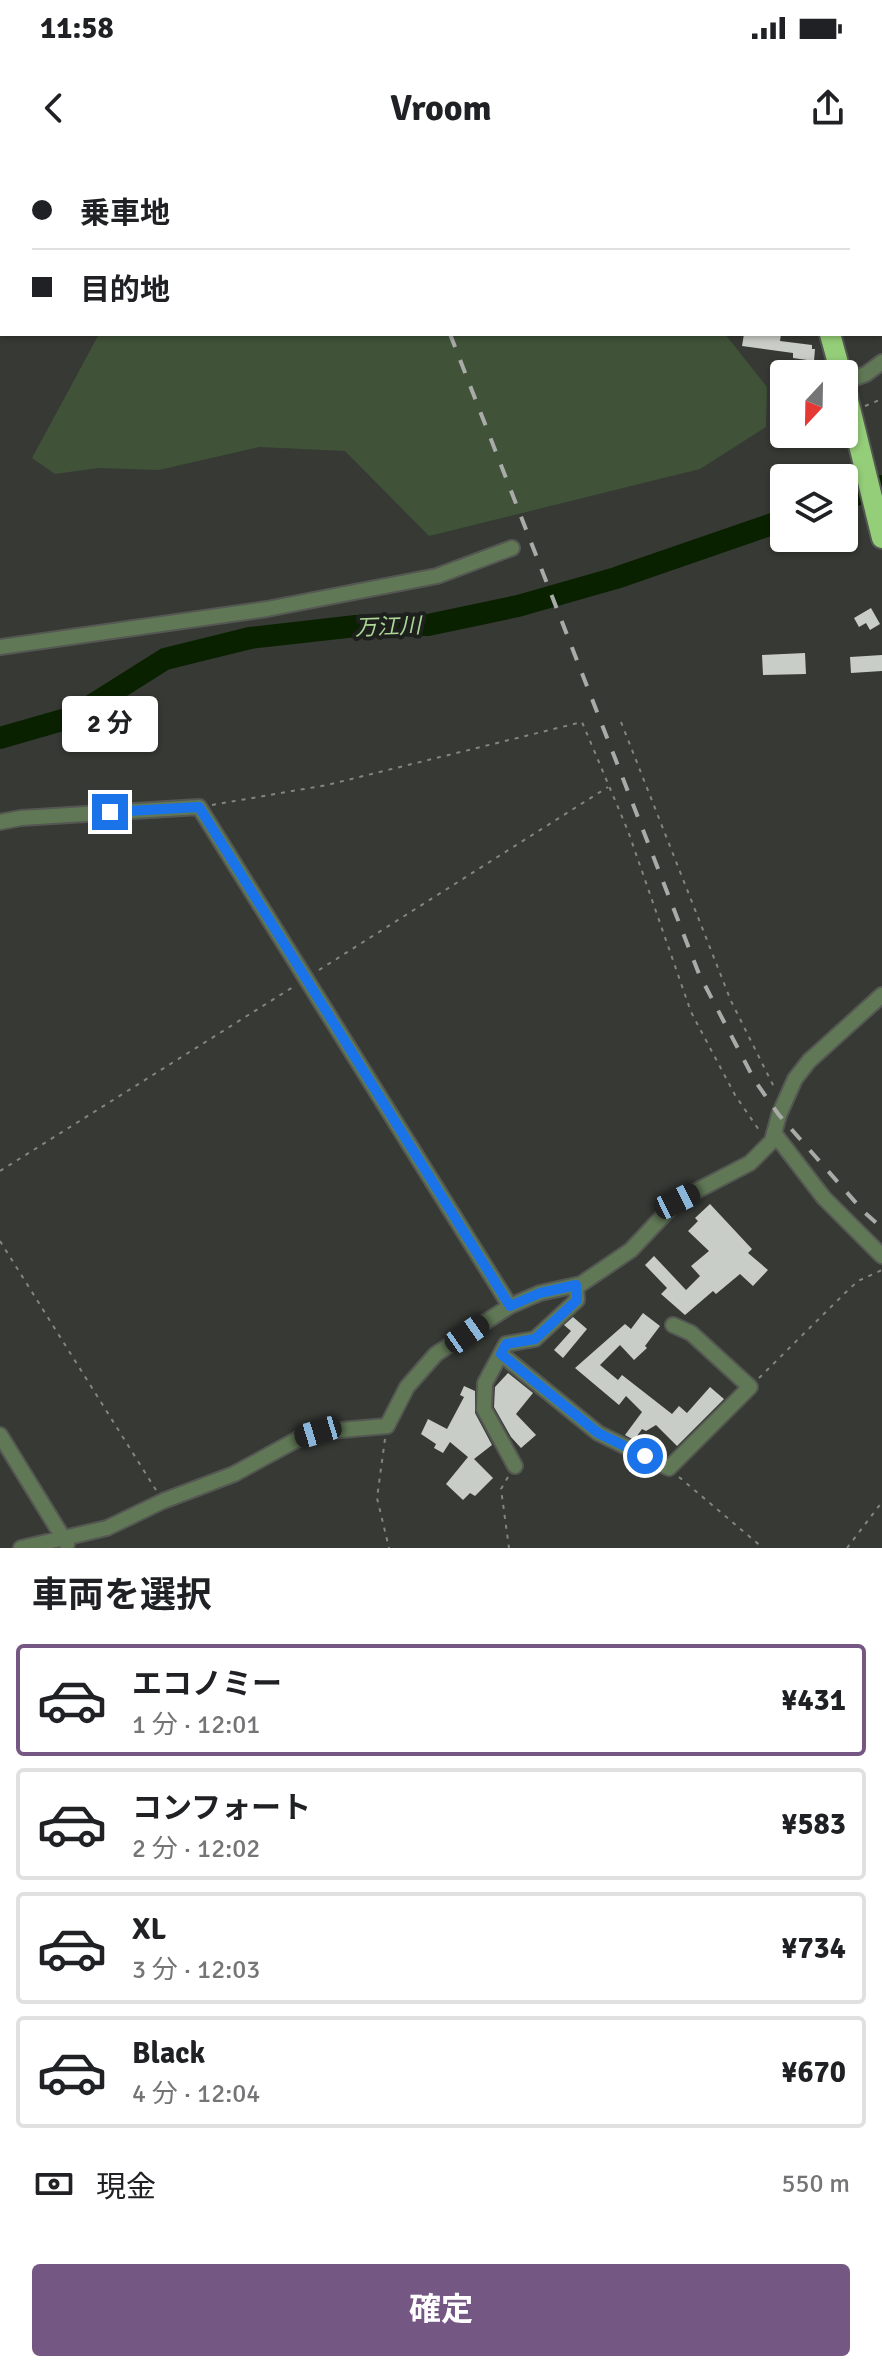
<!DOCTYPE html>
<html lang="ja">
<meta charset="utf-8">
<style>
:root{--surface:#fff;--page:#f6f6f6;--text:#202124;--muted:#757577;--line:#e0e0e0;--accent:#745782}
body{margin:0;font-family:Signika,"Noto Sans JP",sans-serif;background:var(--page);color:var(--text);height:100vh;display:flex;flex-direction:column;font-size:30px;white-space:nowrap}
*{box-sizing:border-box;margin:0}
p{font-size:26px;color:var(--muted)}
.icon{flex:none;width:44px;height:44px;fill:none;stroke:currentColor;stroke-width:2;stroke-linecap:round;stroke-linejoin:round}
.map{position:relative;height:1388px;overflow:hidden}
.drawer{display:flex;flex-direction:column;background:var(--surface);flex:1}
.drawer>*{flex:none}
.hud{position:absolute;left:0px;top:0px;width:882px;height:176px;box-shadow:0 2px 6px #0004;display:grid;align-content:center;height:176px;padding:0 32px;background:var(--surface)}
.needle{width:52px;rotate:202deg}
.controls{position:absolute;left:770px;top:200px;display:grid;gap:16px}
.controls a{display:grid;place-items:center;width:88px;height:88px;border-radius:8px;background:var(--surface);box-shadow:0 2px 6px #0004;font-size:40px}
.end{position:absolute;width:36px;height:36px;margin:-18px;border:10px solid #1a73e8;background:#fff;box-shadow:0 0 0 4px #fff}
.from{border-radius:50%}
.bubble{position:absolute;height:56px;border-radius:8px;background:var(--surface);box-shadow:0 2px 6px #0004;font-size:26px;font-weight:700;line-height:56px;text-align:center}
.car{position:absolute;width:24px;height:48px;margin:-24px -12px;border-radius:10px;box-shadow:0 0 6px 2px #0007;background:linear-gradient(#222 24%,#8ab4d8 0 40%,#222 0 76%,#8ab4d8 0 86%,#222 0)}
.hud b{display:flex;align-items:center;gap:28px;height:76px;font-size:30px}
.hud b+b{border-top:2px solid var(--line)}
.hud i{width:20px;height:20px;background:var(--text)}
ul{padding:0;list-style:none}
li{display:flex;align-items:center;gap:24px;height:112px;margin:0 16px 12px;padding:0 16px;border:4px solid var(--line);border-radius:8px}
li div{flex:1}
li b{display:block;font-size:30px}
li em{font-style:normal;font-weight:700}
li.current{border-color:var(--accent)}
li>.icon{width:72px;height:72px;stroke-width:1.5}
h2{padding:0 32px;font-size:36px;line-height:96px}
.pay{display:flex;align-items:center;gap:20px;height:88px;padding:0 32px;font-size:30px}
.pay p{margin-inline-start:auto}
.button{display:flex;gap:16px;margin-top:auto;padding:16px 32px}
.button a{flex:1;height:92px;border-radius:8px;background:var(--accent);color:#fff;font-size:32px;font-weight:700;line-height:92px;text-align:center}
.status{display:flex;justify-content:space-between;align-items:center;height:56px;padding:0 40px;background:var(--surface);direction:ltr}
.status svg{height:22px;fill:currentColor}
header{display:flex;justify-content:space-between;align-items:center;height:104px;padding:0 32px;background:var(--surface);font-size:36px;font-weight:700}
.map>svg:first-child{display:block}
.green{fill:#405238}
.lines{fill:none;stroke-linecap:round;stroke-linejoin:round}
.stream{stroke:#0a2100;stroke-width:4}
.river{stroke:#0a2100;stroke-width:22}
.building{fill:#c9cdc7}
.minor-casing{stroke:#545752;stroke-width:18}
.highway-casing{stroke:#545752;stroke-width:24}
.path{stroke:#838581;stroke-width:2;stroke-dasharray:4 6;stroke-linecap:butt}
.minor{stroke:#607856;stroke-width:14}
.highway{stroke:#95ce79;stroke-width:20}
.rail{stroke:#a8aba7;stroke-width:4;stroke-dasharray:14 14;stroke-linecap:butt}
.route{stroke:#1a73e8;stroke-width:10}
.labels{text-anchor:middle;stroke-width:8;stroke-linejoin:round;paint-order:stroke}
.water-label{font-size:22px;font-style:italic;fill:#acd797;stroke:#1e201d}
</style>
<div class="status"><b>11:58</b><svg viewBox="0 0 49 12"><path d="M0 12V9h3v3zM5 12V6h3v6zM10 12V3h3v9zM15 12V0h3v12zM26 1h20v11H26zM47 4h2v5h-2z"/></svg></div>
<header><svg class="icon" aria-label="back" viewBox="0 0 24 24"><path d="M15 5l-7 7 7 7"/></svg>Vroom<svg class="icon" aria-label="share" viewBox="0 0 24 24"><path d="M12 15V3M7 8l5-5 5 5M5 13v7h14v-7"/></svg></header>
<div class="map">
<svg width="882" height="1388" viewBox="0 0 882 1388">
<rect width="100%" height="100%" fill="#363934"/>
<path class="green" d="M 99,174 L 725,174 L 767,227 L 766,267 L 700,309 L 429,376 L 345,291 L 259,287 L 159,310 L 98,308 L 55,314 L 32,298 Z"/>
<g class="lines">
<path class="stream" d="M 308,2 L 312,0"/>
<path class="river" d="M 844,339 L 882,326
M 0,578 L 73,557 L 165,499 L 250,478 L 356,466 L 428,465 L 518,446 L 616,418 L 784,360"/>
</g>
<path class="building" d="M 744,174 L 781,174 L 780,181 L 812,185 L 812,189 L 815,189 L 814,201 L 793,198 L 793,193 L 742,186 Z
M 871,448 L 880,464 L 870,470 L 866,463 L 859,467 L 854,458 Z
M 805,493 L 806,514 L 763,515 L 762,495 Z
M 882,495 L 882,511 L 851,513 L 850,497 Z
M 710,1044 L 752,1089 L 748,1093 L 768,1110 L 753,1126 L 740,1114 L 716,1134 L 713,1131 L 685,1155 L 661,1134 L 667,1128 L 645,1105 L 654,1096 L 686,1130 L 700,1116 L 691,1106 L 709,1091 L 688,1071 L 698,1061 L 695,1058 Z
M 643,1153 L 660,1166 L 645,1186 L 647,1188 L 634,1200 L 620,1185 L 600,1205 L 618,1220 L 622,1215 L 672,1254 L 679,1246 L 687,1253 L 710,1227 L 724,1239 L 677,1286 L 656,1265 L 646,1271 L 642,1269 L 634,1280 L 625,1275 L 642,1252 L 626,1236 L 619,1245 L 575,1208 L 625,1164 L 631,1169 Z
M 573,1157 L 587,1169 L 563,1198 L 554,1190 L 571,1171 L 564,1165 Z
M 508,1213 L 533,1233 L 516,1254 L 536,1275 L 521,1288 L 511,1277 L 494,1247 L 495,1227 Z
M 464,1226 L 475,1231 L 475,1253 L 492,1285 L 474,1299 L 493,1318 L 475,1336 L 470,1333 L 463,1340 L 446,1324 L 468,1297 L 450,1282 L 443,1293 L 434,1288 L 436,1284 L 421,1274 L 428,1259 L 447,1269 L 464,1237 L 460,1235 Z"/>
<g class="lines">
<defs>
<path id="minor" d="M 603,0 L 604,2
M 710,2 L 713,0
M 844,222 L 866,214 L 882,202
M 0,487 L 267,449 L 437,416 L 512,388
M 0,662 L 21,658 L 199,647 L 510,1146
M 774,973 L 824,1038 L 882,1096
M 501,1194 L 598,1273 L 669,1308 L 750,1227 L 691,1173 L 673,1165
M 0,1275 L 67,1384
M 515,1306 L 484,1249 L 485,1223 L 506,1184 L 535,1179 L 577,1140 L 576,1125
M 21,1388 L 107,1368 L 163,1341 L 234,1314 L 300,1278 L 318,1272 L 387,1266 L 407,1227 L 436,1194 L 510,1146 L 540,1133 L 581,1124 L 631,1090 L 677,1041 L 750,1003 L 772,981 L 779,955 L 795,919 L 809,901 L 882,835"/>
<path id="highway" d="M 781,0 L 782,2
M 830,174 L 841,214
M 844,224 L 882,378"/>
</defs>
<use href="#minor" class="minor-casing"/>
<use href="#highway" class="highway-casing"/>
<path class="path" d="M 880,39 L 882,35
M 865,246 L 882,239
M 621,562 L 731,841 L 775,929
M 212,645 L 327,625 L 582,562 L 628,671 L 691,852 L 735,935 L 759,970
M 319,810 L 608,627
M 0,1011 L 293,827
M 0,1081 L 156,1330
M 759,1218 L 845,1133 L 858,1121 L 882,1110
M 385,1279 L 377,1338 L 389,1388
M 508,1317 L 501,1329 L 509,1388
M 679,1317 L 763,1388
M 847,1388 L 882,1342"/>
<use href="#minor" class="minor"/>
<use href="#highway" class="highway"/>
<path class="rail" d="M 382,0 L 383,2
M 450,174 L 699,814 L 755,921 L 779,955 L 864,1052 L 882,1068"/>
</g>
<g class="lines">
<path class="route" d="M 110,652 L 199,647 L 510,1146 L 540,1133 L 576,1125 L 577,1140 L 535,1179 L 506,1184 L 501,1194 L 598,1273 L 645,1296"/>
</g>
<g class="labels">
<g class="water-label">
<text transform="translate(388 466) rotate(-2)" y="8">万江川</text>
</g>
</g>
</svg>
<div class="controls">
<a><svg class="needle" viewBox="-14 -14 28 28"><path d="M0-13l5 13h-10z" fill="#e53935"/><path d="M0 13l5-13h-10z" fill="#757577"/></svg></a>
<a><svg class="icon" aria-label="layers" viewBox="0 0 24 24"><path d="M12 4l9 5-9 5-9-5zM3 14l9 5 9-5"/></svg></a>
</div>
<i class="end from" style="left:645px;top:1296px"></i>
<i class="end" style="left:110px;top:652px"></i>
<div class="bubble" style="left:62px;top:536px;width:96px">2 分</div>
<i class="car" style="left:677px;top:1041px;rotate:64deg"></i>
<i class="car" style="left:467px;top:1174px;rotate:55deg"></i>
<i class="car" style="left:318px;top:1272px;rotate:253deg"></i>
<div class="hud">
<b><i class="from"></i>乗車地</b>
<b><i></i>目的地</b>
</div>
</div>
<section class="drawer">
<h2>車両を選択</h2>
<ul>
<li class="current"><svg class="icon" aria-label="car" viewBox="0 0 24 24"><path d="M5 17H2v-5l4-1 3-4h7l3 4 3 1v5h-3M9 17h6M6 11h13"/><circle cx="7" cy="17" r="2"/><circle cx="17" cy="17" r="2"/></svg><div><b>エコノミー</b><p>1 分 · 12:01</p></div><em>¥431</em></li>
<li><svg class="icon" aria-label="car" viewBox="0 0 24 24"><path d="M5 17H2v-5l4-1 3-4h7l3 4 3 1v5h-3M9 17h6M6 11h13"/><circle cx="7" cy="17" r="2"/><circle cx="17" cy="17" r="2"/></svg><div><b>コンフォート</b><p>2 分 · 12:02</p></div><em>¥583</em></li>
<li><svg class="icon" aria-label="car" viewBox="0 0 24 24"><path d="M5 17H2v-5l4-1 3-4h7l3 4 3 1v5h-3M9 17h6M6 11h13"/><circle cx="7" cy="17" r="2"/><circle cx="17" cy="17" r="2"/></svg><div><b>XL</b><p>3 分 · 12:03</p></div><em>¥734</em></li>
<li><svg class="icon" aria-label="car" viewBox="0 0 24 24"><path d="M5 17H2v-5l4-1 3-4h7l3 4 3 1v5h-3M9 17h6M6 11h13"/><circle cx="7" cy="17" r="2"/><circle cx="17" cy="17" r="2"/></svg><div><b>Black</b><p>4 分 · 12:04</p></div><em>¥670</em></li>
</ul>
<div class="pay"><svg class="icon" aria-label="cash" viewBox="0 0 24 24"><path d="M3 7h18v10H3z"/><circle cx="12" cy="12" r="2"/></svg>現金<p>550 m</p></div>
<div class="button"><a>確定</a></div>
</section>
